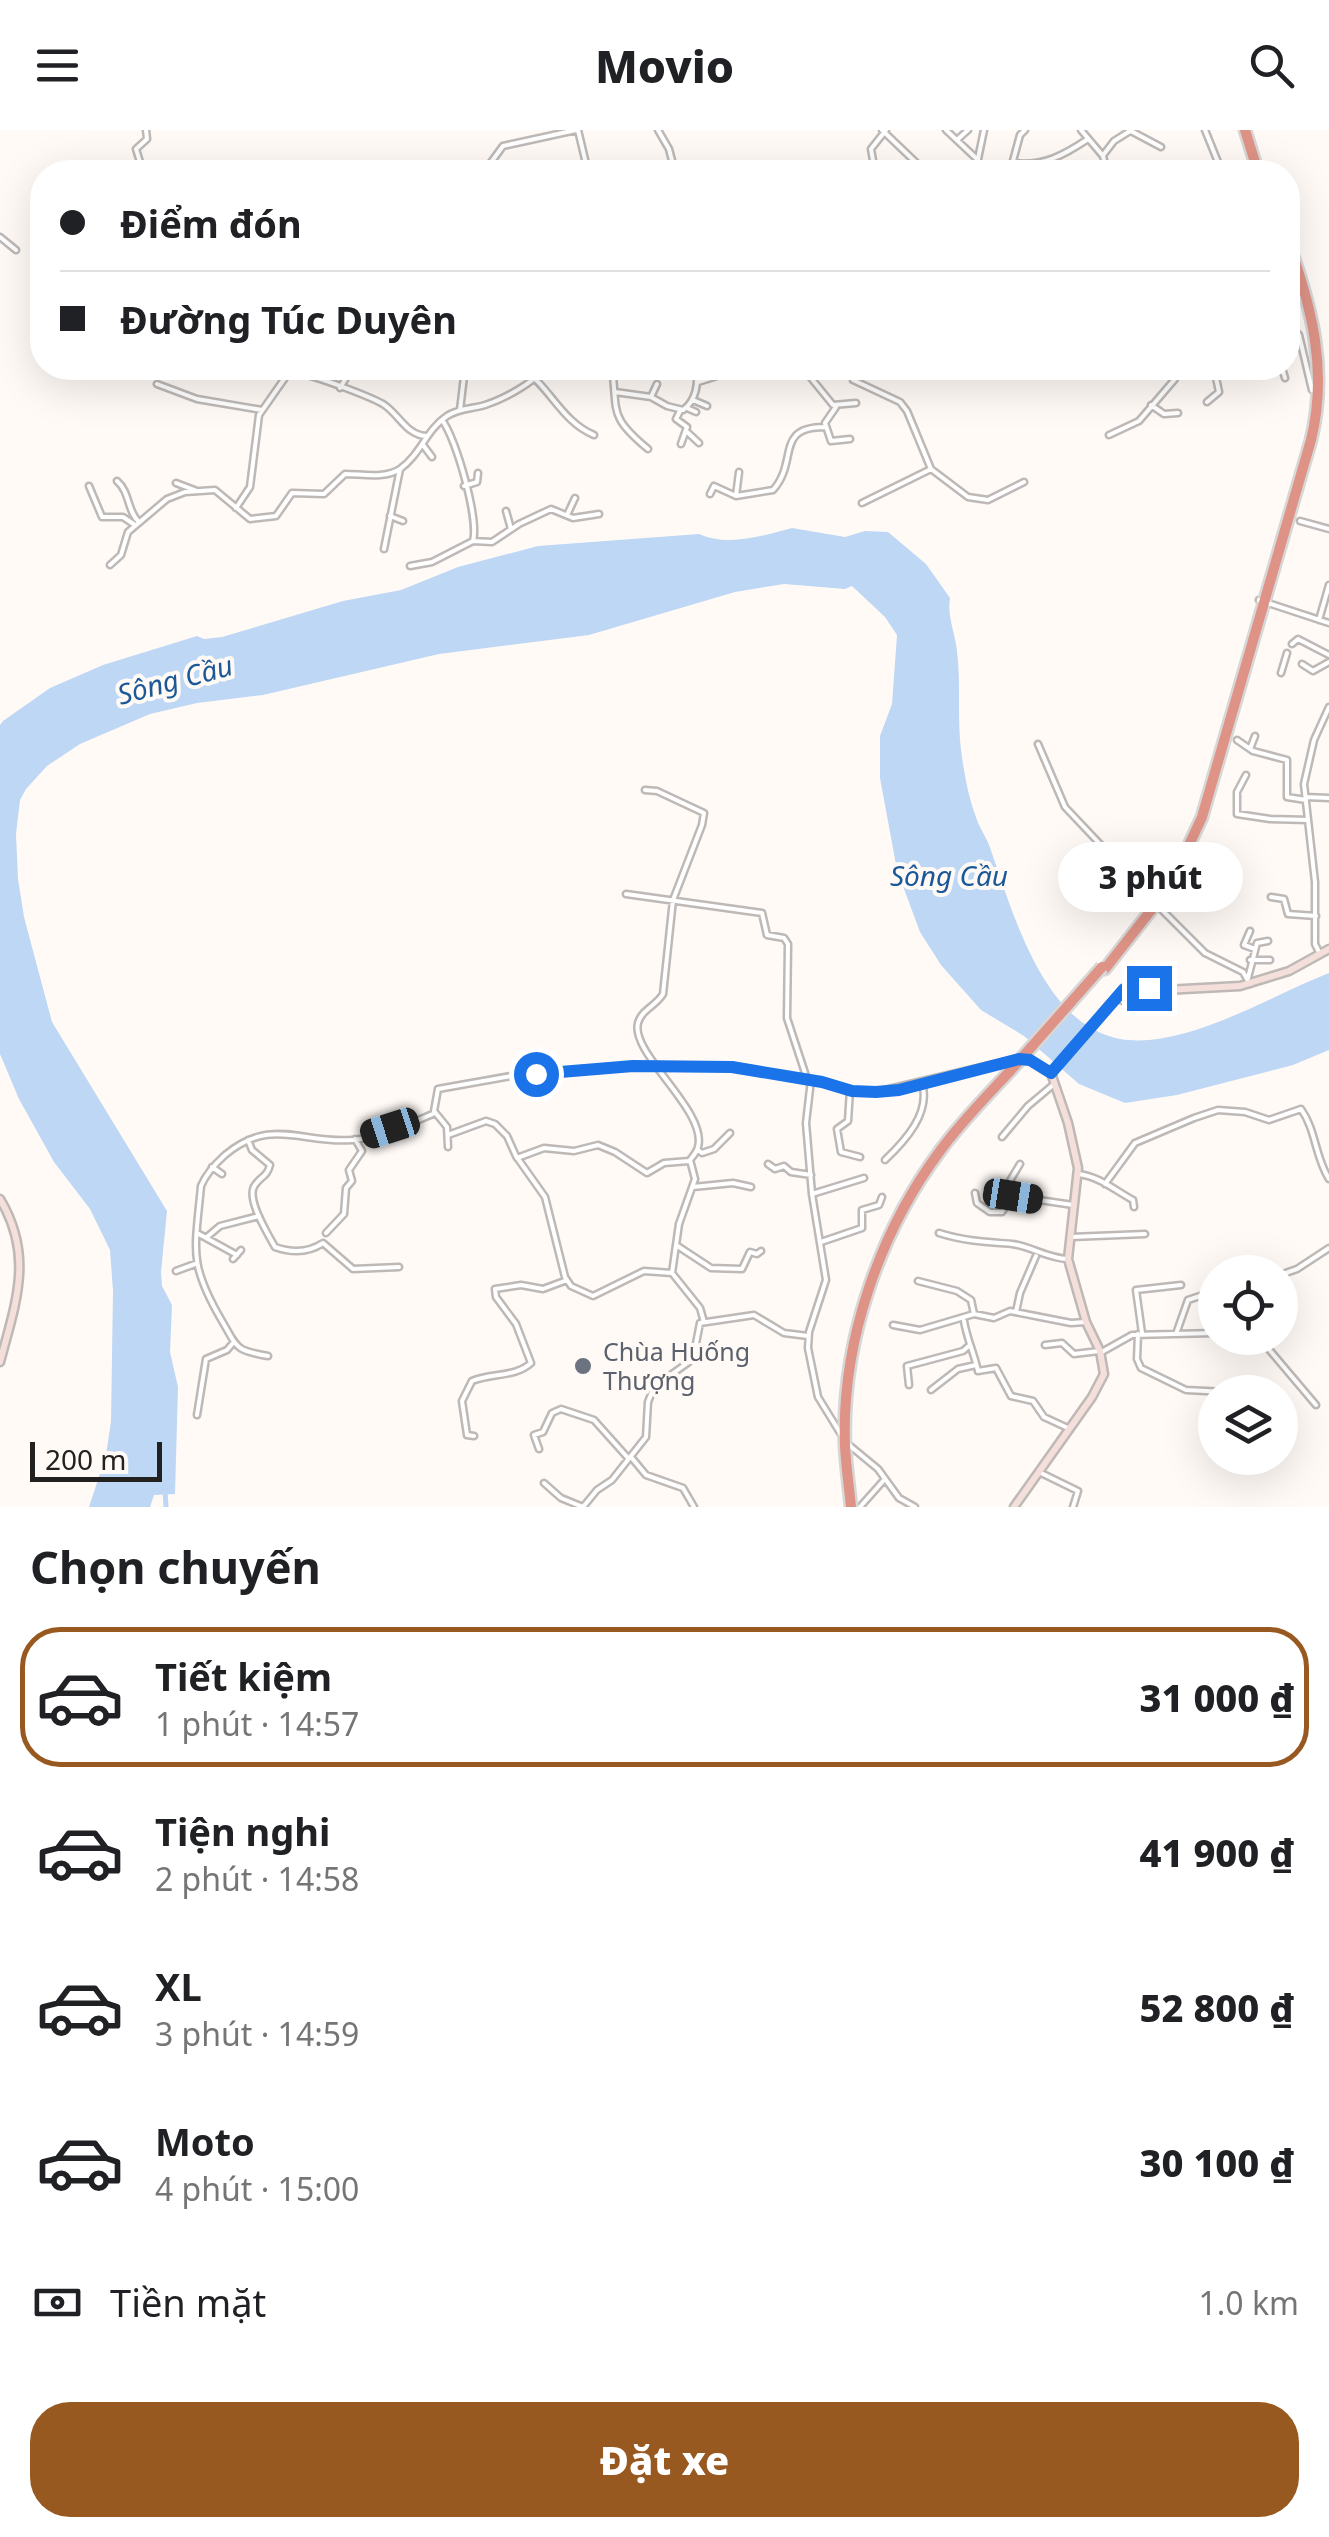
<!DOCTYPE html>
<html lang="vi">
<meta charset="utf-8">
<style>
:root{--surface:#fff;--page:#f2f2f2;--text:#202124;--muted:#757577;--line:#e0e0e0;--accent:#985921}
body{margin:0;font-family:"Noto Sans",sans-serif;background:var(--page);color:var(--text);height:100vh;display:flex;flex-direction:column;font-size:38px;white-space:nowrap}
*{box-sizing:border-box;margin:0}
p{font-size:32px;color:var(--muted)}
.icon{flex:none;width:55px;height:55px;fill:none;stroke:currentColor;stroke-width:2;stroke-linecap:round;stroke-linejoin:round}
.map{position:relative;height:1377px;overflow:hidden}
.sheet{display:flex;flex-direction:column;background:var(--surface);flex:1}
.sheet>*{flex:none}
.guide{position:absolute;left:30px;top:30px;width:1270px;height:220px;border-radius:40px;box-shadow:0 10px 40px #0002;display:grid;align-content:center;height:220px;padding:0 30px;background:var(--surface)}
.fabs{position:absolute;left:1198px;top:1125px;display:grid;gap:20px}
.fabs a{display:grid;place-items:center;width:100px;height:100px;border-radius:50%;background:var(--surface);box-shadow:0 10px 40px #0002;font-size:50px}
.scale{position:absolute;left:30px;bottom:25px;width:132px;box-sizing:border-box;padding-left:10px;border:5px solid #22211f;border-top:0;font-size:28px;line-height:35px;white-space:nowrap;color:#22211f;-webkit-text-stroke:8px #fffaf6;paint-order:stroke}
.end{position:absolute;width:45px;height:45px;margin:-22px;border:12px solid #1a73e8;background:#fff;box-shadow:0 0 0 5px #fff}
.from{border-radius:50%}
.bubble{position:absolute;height:70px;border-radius:35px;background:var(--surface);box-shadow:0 10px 40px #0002;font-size:32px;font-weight:800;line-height:70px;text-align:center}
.car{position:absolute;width:30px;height:60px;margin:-30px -15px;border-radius:12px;box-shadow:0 0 8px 2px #0007;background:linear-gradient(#222 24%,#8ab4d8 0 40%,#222 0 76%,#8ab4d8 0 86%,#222 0)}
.guide b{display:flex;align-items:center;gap:35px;height:95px;font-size:38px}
.guide b+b{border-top:2px solid var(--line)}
.guide i{width:25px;height:25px;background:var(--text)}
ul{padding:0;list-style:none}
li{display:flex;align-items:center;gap:30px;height:140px;margin:0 20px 15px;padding:0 10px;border:5px solid transparent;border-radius:40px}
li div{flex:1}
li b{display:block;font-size:38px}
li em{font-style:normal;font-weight:800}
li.selected{border-color:var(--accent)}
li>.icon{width:90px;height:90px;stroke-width:1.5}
h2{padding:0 30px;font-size:45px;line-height:120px}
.pay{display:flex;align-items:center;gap:25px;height:110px;padding:0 30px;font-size:38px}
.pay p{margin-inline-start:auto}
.cta{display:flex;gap:20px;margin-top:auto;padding:20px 30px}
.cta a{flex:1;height:115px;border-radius:40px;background:var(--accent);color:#fff;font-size:40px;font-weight:800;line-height:115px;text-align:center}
header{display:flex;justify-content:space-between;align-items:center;height:130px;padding:0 30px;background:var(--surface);font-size:45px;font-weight:800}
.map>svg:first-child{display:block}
.water{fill:#bed7f4}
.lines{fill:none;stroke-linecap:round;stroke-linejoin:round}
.canal{stroke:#bed7f4;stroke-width:5}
.street-casing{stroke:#beb9b6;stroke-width:9}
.secondary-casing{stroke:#beb9b6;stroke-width:11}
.highway-casing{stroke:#d7d7d7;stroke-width:15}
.street{stroke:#fff;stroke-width:4}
.secondary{stroke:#f5dfdb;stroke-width:6}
.highway{stroke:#de9386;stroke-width:10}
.highway-bridge-casing{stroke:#d7d7d7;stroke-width:15;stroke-linecap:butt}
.highway-bridge{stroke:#de9386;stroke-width:10}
.route{stroke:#1a73e8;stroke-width:12}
.worship-dot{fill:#6b7280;stroke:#fffaf6;stroke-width:4}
.labels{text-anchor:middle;stroke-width:8;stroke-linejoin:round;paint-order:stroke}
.worship-label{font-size:25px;fill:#5b616d;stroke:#fffaf6;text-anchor:start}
.water-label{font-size:28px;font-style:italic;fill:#1b5898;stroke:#fffaf6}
</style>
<header><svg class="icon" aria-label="menu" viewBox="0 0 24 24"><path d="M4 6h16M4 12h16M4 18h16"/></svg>Movio<svg class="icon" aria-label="search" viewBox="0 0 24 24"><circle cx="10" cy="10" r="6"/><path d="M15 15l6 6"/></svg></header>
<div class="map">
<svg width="1329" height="1377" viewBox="0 0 1329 1377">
<rect width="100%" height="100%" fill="#fffaf6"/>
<path class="water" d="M 792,398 L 845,407 L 865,401 L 888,402 L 926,434 L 950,468 C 947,486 955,503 957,521 C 961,553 957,587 961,620 C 964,642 968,666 976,687 C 979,697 985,705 989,715 C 1012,778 1041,894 1120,909 C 1184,920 1270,866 1329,843 L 1329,920 L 1293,935 L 1177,965 L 1125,973 L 1079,954 L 1024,906 L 981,880 L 941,835 L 920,802 L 897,740 L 880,648 L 880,606 L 892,574 L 897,505 L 885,487 L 852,456 L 845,459 L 784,454 L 735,462 L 589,505 L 439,524 L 263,565 L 197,573 L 150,584 L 80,614 L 47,636 L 26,659 L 20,670 L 16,704 L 18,749 L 24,787 L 52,892 L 167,1081 L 161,1142 L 162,1156 L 172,1175 L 170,1222 L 178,1257 L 175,1364 L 154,1365 L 150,1377 L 89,1377 L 106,1325 L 111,1291 L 113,1161 L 110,1120 L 90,1079 L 54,1032 L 19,969 L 0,924 L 0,595 L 3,591 L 50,558 L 103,535 L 197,506 L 204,509 L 222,507 L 343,471 L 401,460 L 458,437 L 538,416 L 699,404 C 728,417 762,406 792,398 Z"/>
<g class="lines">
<path class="canal" d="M 165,1360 L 166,1377"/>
<defs>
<path id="street" d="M 578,0 L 588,42
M 658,0 L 669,19 L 675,42
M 882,0 L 926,42
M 946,0 L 978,30 L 975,42
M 1081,0 L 1103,26 L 1107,42
M 1129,0 L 1161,17
M 1205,0 L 1222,42
M 957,10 L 968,0
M 1104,24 L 1114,11 L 1130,1
M 978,29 L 984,0
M 140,32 L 136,19 L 147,9 L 146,0
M 1013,33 C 1043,37 1064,25 1088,9
M 232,42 L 233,42
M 252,42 L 255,41
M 484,42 L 503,16 L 576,0
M 875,42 L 871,19 L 886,0
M 1010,42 L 1020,5 L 1025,0
M 0,107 L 16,120
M 1288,201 L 1295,201 L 1299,205 L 1312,260
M 250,238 C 266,252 283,242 302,244 C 316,246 371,267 383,274 C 399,284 406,305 426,306
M 522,238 C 550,257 562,292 594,305
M 612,238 C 618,282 608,286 648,319
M 809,238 L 811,248 L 833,275 L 856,273
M 854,238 L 853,250 L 900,272 L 907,281 L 931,339 L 968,367 L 988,370 L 1024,352
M 1282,238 L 1285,248
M 698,252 L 717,246 L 718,238
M 157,254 L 197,269 L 262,280
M 340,258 L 352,238
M 615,262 L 651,267 L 667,276 L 683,280 C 696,271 699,253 696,238
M 651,267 L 657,254
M 693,270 L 707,276
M 1207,272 L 1219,262 L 1214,238
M 1151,275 L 1164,284 L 1178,283
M 836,277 L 825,293 L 831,311 L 850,309
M 687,278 L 696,282
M 460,280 L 465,238
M 680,281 L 676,289 L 687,297 L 681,314
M 442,290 C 456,308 479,389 473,411
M 686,301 L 699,313
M 1109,305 L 1139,291 L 1175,249 L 1179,238
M 423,315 L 432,327
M 117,351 C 130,362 127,381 139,392
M 176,353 L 197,361
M 89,356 L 102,387 L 123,387 L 135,395
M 464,356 L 477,352 L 478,343
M 710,364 L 714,356 L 736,366 L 773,360 C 799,331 774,297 825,297
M 736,366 L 739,342
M 862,373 L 931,339
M 236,378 L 250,357 L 259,285 L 287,245
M 506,381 L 511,399
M 567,385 L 575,368
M 390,386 L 403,391
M 1300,391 L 1329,399
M 384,419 L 400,339
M 110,435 L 121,425 L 128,402 L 167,369 L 185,362 L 215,360 L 250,389 L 276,386 L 292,363 L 324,364 L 345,344 C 362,344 385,349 400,339 C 421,324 426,300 447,286 C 459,278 472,279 485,275 C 504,269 533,253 545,238
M 410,436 L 432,432 L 473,411 L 492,412 L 519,394 L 551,379 L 573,388 L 599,384
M 1259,470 L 1329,493
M 1319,490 L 1329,455
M 1292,514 L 1298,509 L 1329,525
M 1302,534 L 1313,541 L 1329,532
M 1281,543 L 1287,523
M 1237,610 L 1253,621 L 1287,630 L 1287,667 L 1306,670
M 1038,614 L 1065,677 L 1152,769
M 1250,619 L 1255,606
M 1246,645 L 1237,662 L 1237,684 L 1270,689 L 1308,690
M 645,660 L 657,661 L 704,683 L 702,695 L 673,770 L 663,864 C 656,876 642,879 638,893 C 630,924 708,981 698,1017 C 697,1022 693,1026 690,1030 L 695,1049 L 679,1094 L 672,1143
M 1306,667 L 1329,668
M 626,764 L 762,783 L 767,805 L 784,808 L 788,814 L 787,888 L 807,949
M 1271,767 L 1284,769 L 1288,784 L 1316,786
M 1159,777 L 1205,823 L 1243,842 L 1250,854
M 1250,801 L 1244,815 L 1255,819
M 1320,824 L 1315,814 L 1315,752 L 1304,654 L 1314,610 L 1329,577
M 1250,830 L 1270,830
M 1248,848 L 1257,813 L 1268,811
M 1116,868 L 1142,879
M 1026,929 L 1051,943
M 811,950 L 806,993 L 812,1064 L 826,1150 L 809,1202 L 808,1218 L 818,1267 L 842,1306
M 850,960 L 848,991 L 837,999 L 841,1022 L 860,1027
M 448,1005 L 486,991 L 495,994 L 507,1006 L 516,1026 L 545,1067 L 565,1147 L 571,1156 L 593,1166 L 644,1141 L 672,1143 L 700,1178 L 704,1192
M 1002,1007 L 1028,976 L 1053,955
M 248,1010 L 252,1020 L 270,1035 C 267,1047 261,1046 255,1055 C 245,1068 268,1104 275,1117 C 292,1123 308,1123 323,1113 L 353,1139 L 399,1137
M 448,1017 L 447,997 L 434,981 L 438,959 L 511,946 L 656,935 L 750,939 L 822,952 L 852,961 L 876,962 L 1016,929
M 698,1020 L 702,1023 L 714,1019 L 730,1003
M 517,1028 L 544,1018 L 574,1021 L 598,1015 L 615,1022 L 647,1043 L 664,1033 L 689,1031
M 885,1030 C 905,1011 931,983 922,953
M 768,1034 L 775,1039 L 784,1036 L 791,1042 L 811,1045
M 212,1037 L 222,1044
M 1078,1044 C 1099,1046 1116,1061 1133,1070 L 1134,1077
M 1105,1054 L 1135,1013 L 1194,988 L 1218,980 L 1245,982 L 1269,990 L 1301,979 C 1316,1000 1315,1027 1329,1049
M 693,1057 L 733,1053 L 751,1057
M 975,1063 L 977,1073 L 990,1082 L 1002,1082 L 1013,1066 L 1008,1054 L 1020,1034
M 812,1064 L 864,1048
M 1013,1066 L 1073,1075
M 197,1103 L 237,1125
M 326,1103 L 344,1084 L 346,1058 L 352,1051 L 349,1040 L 362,1021 L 355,1009
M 939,1103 C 964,1111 987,1112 1012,1114 C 1031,1116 1046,1128 1068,1129
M 207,1107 L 220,1096 L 259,1086
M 1071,1107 L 1145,1104
M 821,1112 L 862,1098 L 862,1080 L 879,1075 L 882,1067
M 676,1115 L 711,1138 L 742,1139 L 750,1122 L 757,1124 L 761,1121
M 233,1129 L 241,1120
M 176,1141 L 195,1134
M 1280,1145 L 1297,1139 L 1329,1118
M 918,1151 L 957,1161 L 971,1170 L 974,1184
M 1016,1182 L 1020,1163 L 1036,1126
M 964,1191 C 967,1209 974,1223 978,1241 L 996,1238 L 1011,1266 L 1033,1271 L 1044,1287 L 1070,1299
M 893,1195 L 920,1200 L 974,1184 L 994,1188 L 1010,1181 L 1071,1193 L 1086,1192
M 1142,1203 L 1136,1160 L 1181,1155
M 1138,1204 L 1137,1229 L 1141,1238 L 1186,1260 L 1225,1262 L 1247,1254
M 1176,1204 L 1188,1170 L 1215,1161
M 1249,1208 L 1267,1217 L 1316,1275
M 1045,1215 L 1062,1213 L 1074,1224 L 1099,1221
M 1100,1223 L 1132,1205 L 1215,1203
M 268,1226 C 234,1220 238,1218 222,1191 C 188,1133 195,1121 201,1056 C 206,1044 215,1034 225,1025 C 272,986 301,1014 352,1010 C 379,1008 411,993 435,983
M 909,1255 L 907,1236 L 963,1221 L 970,1215
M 931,1260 L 958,1239 L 976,1235
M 197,1285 L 206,1229 L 227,1220 L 233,1213
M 474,1306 L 467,1305 L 462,1271 L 472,1251 C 492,1243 516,1247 531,1233 L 516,1194 L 496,1167 L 495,1159 L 521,1155 L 543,1159 L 567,1150
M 849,1315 L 878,1339 L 899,1368 L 915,1377
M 539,1319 L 534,1305 L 543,1302 L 552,1283 L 561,1279 L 594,1290 L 628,1328
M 631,1327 L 646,1345 L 683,1358 L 694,1377
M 1039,1342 L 1078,1361 L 1073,1377
M 544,1353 L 561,1368 L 583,1377
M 583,1377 L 597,1360 L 612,1350 L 646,1307 L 648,1272 L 654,1257 L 693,1229 L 700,1193 L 754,1185 L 784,1203 L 808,1206
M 860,1377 L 884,1350"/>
<path id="secondary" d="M 0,1069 C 34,1126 16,1172 0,1232
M 1014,1377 L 1092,1267 L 1104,1244 L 1100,1221 L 1086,1192 L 1068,1129 L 1078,1038 L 1068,993 L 1051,943 L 1127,856 L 1165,860 L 1240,856 L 1289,841 L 1329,819"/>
<path id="highway" d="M 1245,0 L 1258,42
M 1105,839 L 1170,756 L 1202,687 L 1311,310 C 1328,241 1312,177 1288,112
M 851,1377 C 849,1357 846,1336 845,1316 C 841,1213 879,1103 940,1021 C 961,992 987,966 1011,940"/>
</defs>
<use href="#street" class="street-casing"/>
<use href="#secondary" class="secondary-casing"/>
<use href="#highway" class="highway-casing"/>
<use href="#street" class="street"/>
<use href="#secondary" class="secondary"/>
<use href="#highway" class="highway"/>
<defs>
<path id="highway-bridge" d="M 1011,940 L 1102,837"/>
</defs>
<use href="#highway-bridge" class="highway-bridge-casing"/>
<use href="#highway-bridge" class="highway-bridge"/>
</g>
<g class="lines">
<path class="route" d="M 536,944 L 633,936 L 732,937 L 822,952 L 852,961 L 876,962 L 899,960 L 1019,929 L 1030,930 L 1051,943 L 1124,859 L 1134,855 L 1149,858"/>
</g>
<circle class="worship-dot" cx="583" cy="1236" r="10"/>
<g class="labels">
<g class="worship-label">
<text x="603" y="1231">Chùa Huống<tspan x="603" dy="29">Thượng</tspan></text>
</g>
<g class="water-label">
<text transform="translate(175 550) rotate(-15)" y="10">Sông Cầu</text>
<text x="949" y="756">Sông Cầu</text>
</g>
</g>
</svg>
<div class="fabs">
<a><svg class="icon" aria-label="locate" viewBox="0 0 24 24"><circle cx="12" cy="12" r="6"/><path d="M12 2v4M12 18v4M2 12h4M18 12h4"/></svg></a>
<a><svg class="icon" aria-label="layers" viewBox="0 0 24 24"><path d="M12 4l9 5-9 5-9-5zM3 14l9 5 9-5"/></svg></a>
</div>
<div class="scale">200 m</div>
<i class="end from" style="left:536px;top:944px"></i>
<i class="end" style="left:1149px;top:858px"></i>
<div class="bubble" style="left:1058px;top:712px;width:185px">3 phút</div>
<i class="car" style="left:390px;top:998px;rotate:252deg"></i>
<i class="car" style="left:1013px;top:1066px;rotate:99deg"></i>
<div class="guide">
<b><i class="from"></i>Điểm đón</b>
<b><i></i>Đường Túc Duyên</b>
</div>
</div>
<section class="sheet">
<h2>Chọn chuyến</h2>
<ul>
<li class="selected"><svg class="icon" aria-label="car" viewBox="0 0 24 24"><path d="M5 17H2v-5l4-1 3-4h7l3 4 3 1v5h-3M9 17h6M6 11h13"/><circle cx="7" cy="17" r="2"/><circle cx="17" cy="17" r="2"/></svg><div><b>Tiết kiệm</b><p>1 phút · 14:57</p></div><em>31 000 ₫</em></li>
<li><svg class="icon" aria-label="car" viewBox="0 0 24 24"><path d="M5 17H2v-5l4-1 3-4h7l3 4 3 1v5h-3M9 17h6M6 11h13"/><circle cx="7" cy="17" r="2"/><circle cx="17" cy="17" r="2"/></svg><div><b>Tiện nghi</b><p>2 phút · 14:58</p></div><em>41 900 ₫</em></li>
<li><svg class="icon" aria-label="car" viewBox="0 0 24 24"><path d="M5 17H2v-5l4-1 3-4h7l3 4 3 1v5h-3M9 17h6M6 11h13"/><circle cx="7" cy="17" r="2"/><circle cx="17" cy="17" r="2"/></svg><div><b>XL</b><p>3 phút · 14:59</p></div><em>52 800 ₫</em></li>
<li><svg class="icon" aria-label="car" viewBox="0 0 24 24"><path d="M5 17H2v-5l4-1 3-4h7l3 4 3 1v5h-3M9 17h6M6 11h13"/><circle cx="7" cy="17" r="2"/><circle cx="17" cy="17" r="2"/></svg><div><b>Moto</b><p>4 phút · 15:00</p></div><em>30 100 ₫</em></li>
</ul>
<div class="pay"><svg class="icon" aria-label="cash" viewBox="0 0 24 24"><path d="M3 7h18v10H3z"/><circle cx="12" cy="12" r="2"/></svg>Tiền mặt<p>1.0 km</p></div>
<div class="cta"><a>Đặt xe</a></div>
</section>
